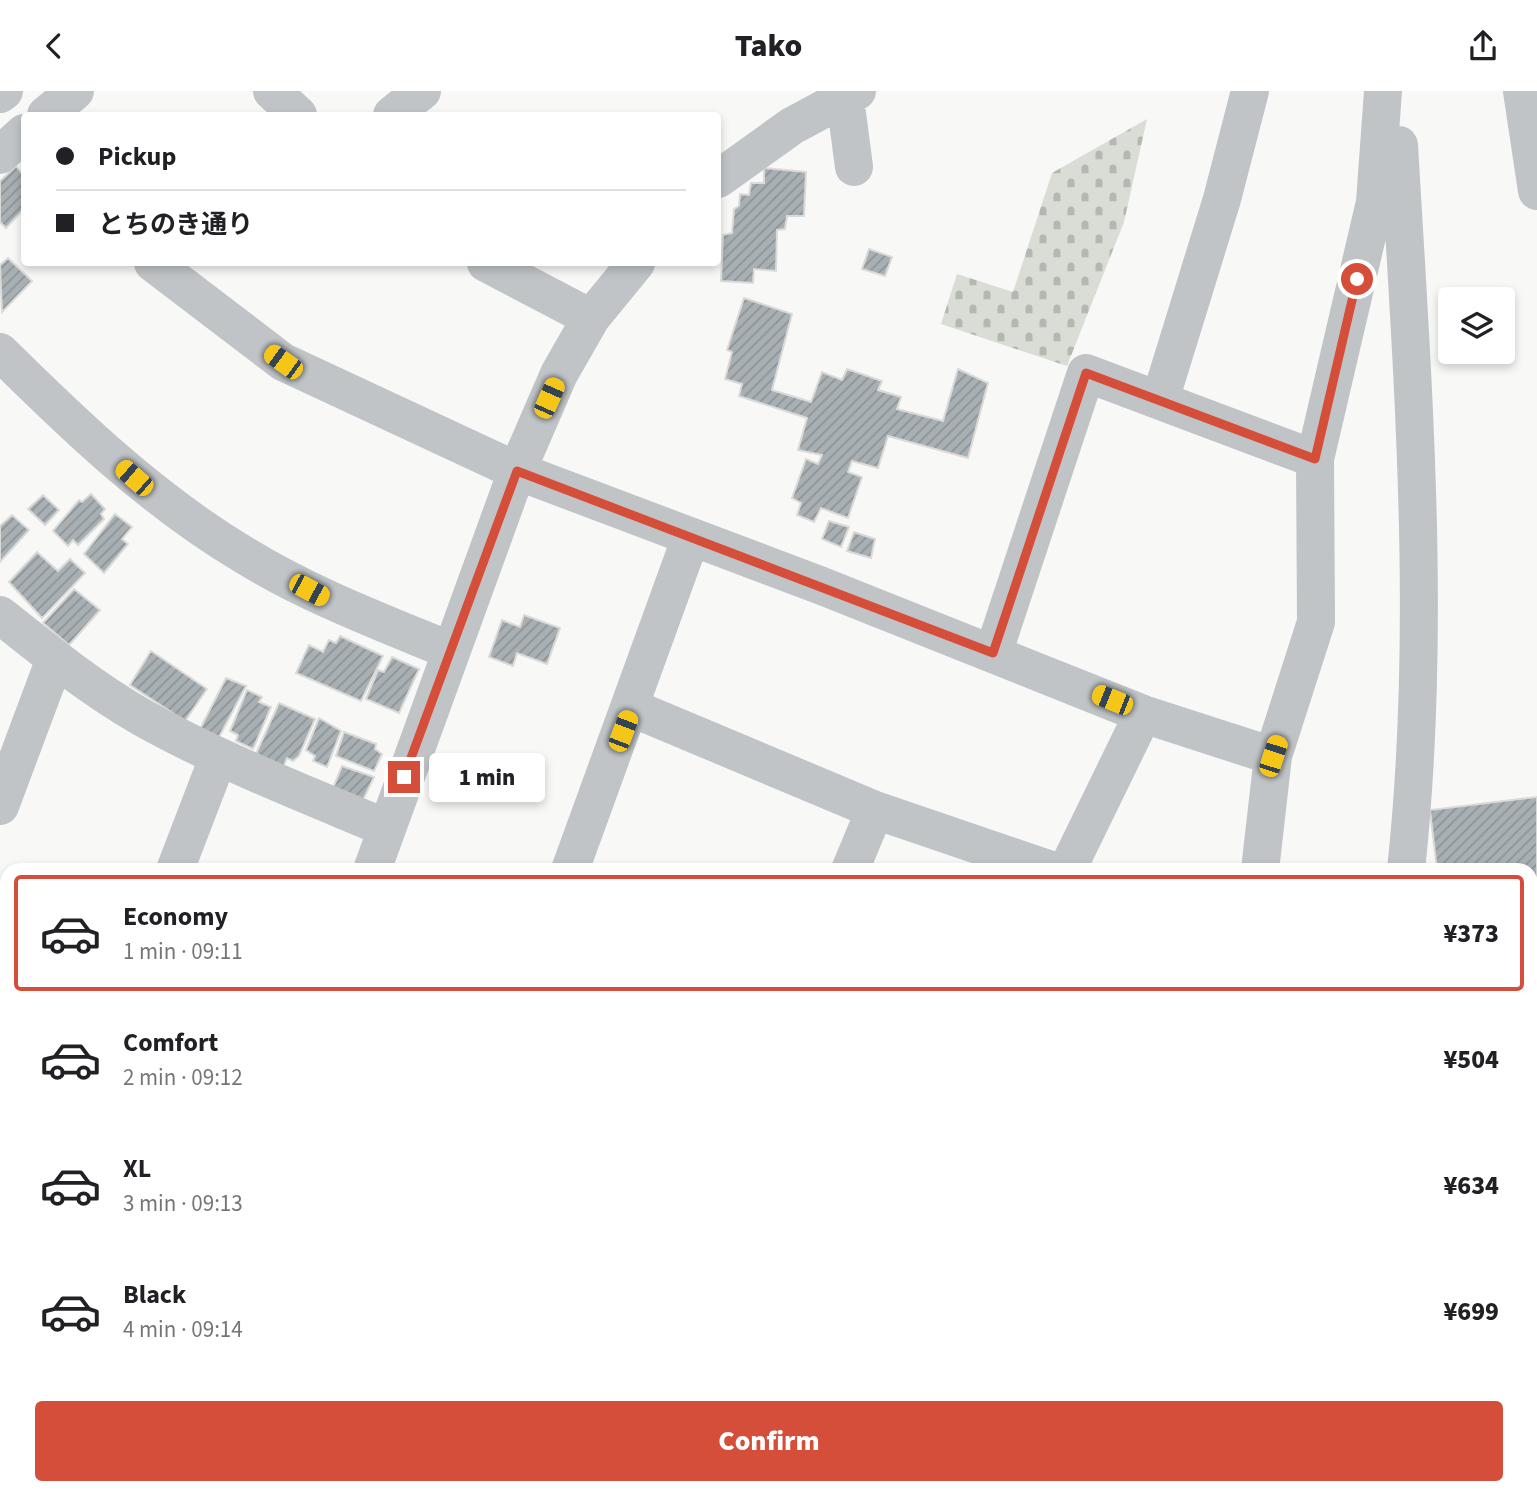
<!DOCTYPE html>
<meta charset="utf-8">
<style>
:root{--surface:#fff;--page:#f6f6f6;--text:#202124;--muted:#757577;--line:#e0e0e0;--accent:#d54e39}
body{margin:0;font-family:"Source Sans 3","Noto Sans JP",sans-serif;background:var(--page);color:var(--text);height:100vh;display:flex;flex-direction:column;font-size:26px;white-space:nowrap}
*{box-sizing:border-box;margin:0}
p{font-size:23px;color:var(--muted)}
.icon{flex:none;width:38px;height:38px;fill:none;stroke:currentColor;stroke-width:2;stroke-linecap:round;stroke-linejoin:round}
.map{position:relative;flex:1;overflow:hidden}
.panel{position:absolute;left:0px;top:772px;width:1538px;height:632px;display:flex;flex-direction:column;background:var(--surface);border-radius:21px 21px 0 0;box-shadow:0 4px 10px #0003}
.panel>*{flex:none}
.hud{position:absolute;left:21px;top:21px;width:700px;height:154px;border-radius:7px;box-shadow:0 4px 10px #0003;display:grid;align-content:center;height:154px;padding:0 35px;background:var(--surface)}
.fabs{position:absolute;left:1438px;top:196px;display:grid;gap:14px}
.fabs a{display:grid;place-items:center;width:77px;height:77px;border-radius:7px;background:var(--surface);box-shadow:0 4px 10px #0003;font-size:35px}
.end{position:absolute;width:32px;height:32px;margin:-16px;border:9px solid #d54e39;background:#fff;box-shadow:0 0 0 4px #fff}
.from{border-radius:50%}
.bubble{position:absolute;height:49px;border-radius:7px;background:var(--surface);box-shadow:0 4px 10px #0003;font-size:23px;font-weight:800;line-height:49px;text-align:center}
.car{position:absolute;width:21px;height:42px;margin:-21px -10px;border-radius:9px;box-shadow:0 0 5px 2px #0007;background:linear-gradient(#f5c518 24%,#345 0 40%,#f5c518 0 76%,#345 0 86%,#f5c518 0)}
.hud b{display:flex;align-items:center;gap:24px;height:66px;font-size:26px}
.hud b+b{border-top:2px solid var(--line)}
.hud i{width:18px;height:18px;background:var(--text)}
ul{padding:12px 0 0;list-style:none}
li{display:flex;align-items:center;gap:21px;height:116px;margin:0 14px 10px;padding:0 21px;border:4px solid transparent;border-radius:7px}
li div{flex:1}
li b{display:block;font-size:26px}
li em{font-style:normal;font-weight:800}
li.selected{border-color:var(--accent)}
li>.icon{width:63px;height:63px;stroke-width:1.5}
.cta{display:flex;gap:14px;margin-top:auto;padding:14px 35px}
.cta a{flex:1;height:80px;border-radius:7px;background:var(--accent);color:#fff;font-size:28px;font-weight:800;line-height:80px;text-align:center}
header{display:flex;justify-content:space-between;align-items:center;height:91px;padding:0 35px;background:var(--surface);font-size:32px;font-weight:800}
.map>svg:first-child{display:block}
.cemetery{fill:url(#cemetery-stones)}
.park{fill:url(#park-tufts)}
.building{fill:url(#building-hatch);stroke:#dadad8;stroke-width:2}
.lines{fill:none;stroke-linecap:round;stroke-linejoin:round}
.minor{stroke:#c0c4c7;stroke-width:38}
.route{stroke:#d54e39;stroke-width:9}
</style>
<header><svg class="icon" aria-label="back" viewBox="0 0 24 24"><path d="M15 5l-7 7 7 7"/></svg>Tako<svg class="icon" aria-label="share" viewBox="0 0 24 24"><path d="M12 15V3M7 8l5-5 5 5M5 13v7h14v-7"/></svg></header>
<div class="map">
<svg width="1537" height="1402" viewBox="0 0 1537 1402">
<defs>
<pattern id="cemetery-stones" width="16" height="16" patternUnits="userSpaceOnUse" patternTransform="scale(1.75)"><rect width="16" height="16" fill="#d9ddd5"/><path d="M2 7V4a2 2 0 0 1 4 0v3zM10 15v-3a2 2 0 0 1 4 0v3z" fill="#b4b8b2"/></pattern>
<pattern id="park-tufts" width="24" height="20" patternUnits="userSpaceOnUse" patternTransform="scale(1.75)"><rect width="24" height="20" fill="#d9ddd5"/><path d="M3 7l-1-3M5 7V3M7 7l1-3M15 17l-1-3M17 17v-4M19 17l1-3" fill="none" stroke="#b4b8b2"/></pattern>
<pattern id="building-hatch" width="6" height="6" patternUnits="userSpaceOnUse" patternTransform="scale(1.75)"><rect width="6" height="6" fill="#a8b0b4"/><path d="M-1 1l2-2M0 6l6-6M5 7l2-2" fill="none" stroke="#8d9498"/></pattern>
</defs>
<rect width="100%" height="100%" fill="#f8f8f6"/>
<path class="cemetery" d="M 1147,28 L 1124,131 L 1067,275 L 941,233 L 957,183 L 1013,201 L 1052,82 Z
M 1057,1397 L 1156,1397 L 1153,1402 L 1062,1402 Z"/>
<path class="park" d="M 472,1397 L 588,1396 L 603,1402 L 470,1402 Z"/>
<path class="building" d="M 16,75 L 24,85 L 24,118 L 6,137 L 0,131 L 0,90 Z
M 764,77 L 806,81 L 804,125 L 787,125 L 785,138 L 777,139 L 776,180 L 754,178 L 753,192 L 721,190 L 723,144 L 732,142 L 734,118 L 739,115 L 740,103 L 749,104 L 751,92 L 764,92 Z
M 869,158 L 892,166 L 885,185 L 862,178 Z
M 8,167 L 32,190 L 2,221 L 0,174 Z
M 744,207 L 792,223 L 772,299 L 811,311 L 822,281 L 842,289 L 847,278 L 882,290 L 878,299 L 901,306 L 897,318 L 943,330 L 958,278 L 988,292 L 968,367 L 888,345 L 878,377 L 852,370 L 848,381 L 862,386 L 848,427 L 821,417 L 814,431 L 797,424 L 801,412 L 792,407 L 806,368 L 818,373 L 822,364 L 798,359 L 807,327 L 739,305 L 742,293 L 725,288 L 732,261 L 727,259 Z
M 91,403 L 105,418 L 101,423 L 104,428 L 78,454 L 73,449 L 68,455 L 53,440 L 79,409 L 82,411 Z
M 43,404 L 59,419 L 45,434 L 28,418 Z
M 115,423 L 132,436 L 122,448 L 128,453 L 104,482 L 84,463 Z
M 12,424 L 29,439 L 0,471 L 0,435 Z
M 829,430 L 849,436 L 841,456 L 822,448 Z
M 854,441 L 875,448 L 871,467 L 847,460 Z
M 37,461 L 58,480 L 70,468 L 85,482 L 42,527 L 9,491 Z
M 74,498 L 100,519 L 69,554 L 43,532 Z
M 524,524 L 560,537 L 547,573 L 517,562 L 513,575 L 489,566 L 502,529 L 520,536 Z
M 340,545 L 383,565 L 361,610 L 296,582 L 309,554 L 323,561 L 329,549 L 336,552 Z
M 151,560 L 207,598 L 185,630 L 130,594 Z
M 392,566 L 419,578 L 399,622 L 366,608 L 378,579 L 384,581 Z
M 226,587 L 246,595 L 217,650 L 199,640 Z
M 247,599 L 262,606 L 259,611 L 271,616 L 253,658 L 236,650 L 238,644 L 230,640 Z
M 279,612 L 315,628 L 299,665 L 293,670 L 287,667 L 282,678 L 255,665 Z
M 319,627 L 341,640 L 327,676 L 313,670 L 315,665 L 306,659 Z
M 344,641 L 376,653 L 375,658 L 382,663 L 374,680 L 336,665 Z
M 342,675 L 374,686 L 363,709 L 333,697 Z
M 1537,706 L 1537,798 L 1531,799 L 1531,779 L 1437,779 L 1430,719 Z
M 814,1396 L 984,1396 L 997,1402 L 811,1402 Z"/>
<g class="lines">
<path class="minor" d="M 272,0 L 298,24
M 1522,0 L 1537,100
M 0,3 L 4,0
M 845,7 L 854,76
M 46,24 L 75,0
M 392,24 L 422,0
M 1399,54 C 1413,295 1432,538 1406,779
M 0,64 L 24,42
M 718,88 L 792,35 L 857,0
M 153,172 L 283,271 L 517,380 L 822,495 L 1143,623 L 1273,665 L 1316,531 L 1315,368 L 1375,111 L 1383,0
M 486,172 L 591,227
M 0,261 C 76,336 152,409 244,464 C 309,504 381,531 451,560
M 1160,309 L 1222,108 L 1250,0
M 0,524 C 45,560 92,598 143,627 C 220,670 303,702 386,737
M 993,563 L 1086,282 L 1315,368
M 632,617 L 875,719 L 1051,779
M 0,715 L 55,568
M 175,779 L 218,667
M 372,779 L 517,380 L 559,283 L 591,227 L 636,172
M 570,779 L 691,446
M 850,779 L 875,719
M 1067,779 L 1143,623
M 1260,779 L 1273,665
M 1531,916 L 1537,915
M 0,1153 L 7,1155
M 1531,1193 L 1537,1193
M 0,1245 L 7,1226
M 651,1396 L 665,1402
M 139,1402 L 141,1396
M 447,1402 L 449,1396
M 790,1402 L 792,1396
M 1278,1402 L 1280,1396"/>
</g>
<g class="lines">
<path class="route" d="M 404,686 L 517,380 L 993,562 L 1086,282 L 1315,368 L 1357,188"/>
</g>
</svg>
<div class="fabs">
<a><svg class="icon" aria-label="layers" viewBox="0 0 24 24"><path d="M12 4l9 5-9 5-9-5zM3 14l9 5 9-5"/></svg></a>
</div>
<i class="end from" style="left:1357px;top:188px"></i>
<i class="end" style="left:404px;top:686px"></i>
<div class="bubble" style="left:429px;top:662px;width:116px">1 min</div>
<i class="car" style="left:283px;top:271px;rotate:306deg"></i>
<i class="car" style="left:549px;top:307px;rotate:24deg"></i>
<i class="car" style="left:134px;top:387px;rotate:311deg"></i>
<i class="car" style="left:309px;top:499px;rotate:118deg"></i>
<i class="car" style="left:1112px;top:609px;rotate:292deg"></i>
<i class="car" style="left:623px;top:640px;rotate:21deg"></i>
<i class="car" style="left:1273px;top:665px;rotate:18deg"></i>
<div class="hud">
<b><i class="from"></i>Pickup</b>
<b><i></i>とちのき通り</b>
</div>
<section class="panel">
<ul>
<li class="selected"><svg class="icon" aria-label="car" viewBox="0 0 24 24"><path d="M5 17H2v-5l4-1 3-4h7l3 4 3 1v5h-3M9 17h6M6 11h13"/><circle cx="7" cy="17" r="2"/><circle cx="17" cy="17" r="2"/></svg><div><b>Economy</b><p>1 min · 09:11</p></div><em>¥373</em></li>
<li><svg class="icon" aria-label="car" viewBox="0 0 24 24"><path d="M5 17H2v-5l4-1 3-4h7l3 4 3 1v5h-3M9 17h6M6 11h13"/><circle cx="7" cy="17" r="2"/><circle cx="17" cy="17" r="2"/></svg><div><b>Comfort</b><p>2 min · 09:12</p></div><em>¥504</em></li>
<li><svg class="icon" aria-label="car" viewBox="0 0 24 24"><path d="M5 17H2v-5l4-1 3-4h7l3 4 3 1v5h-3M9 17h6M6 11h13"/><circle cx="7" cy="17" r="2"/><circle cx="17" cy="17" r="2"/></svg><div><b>XL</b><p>3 min · 09:13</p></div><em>¥634</em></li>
<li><svg class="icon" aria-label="car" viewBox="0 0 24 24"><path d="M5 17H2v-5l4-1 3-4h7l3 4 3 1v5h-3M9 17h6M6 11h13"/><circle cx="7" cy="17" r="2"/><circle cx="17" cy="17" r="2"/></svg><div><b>Black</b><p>4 min · 09:14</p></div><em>¥699</em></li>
</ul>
<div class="cta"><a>Confirm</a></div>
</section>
</div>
